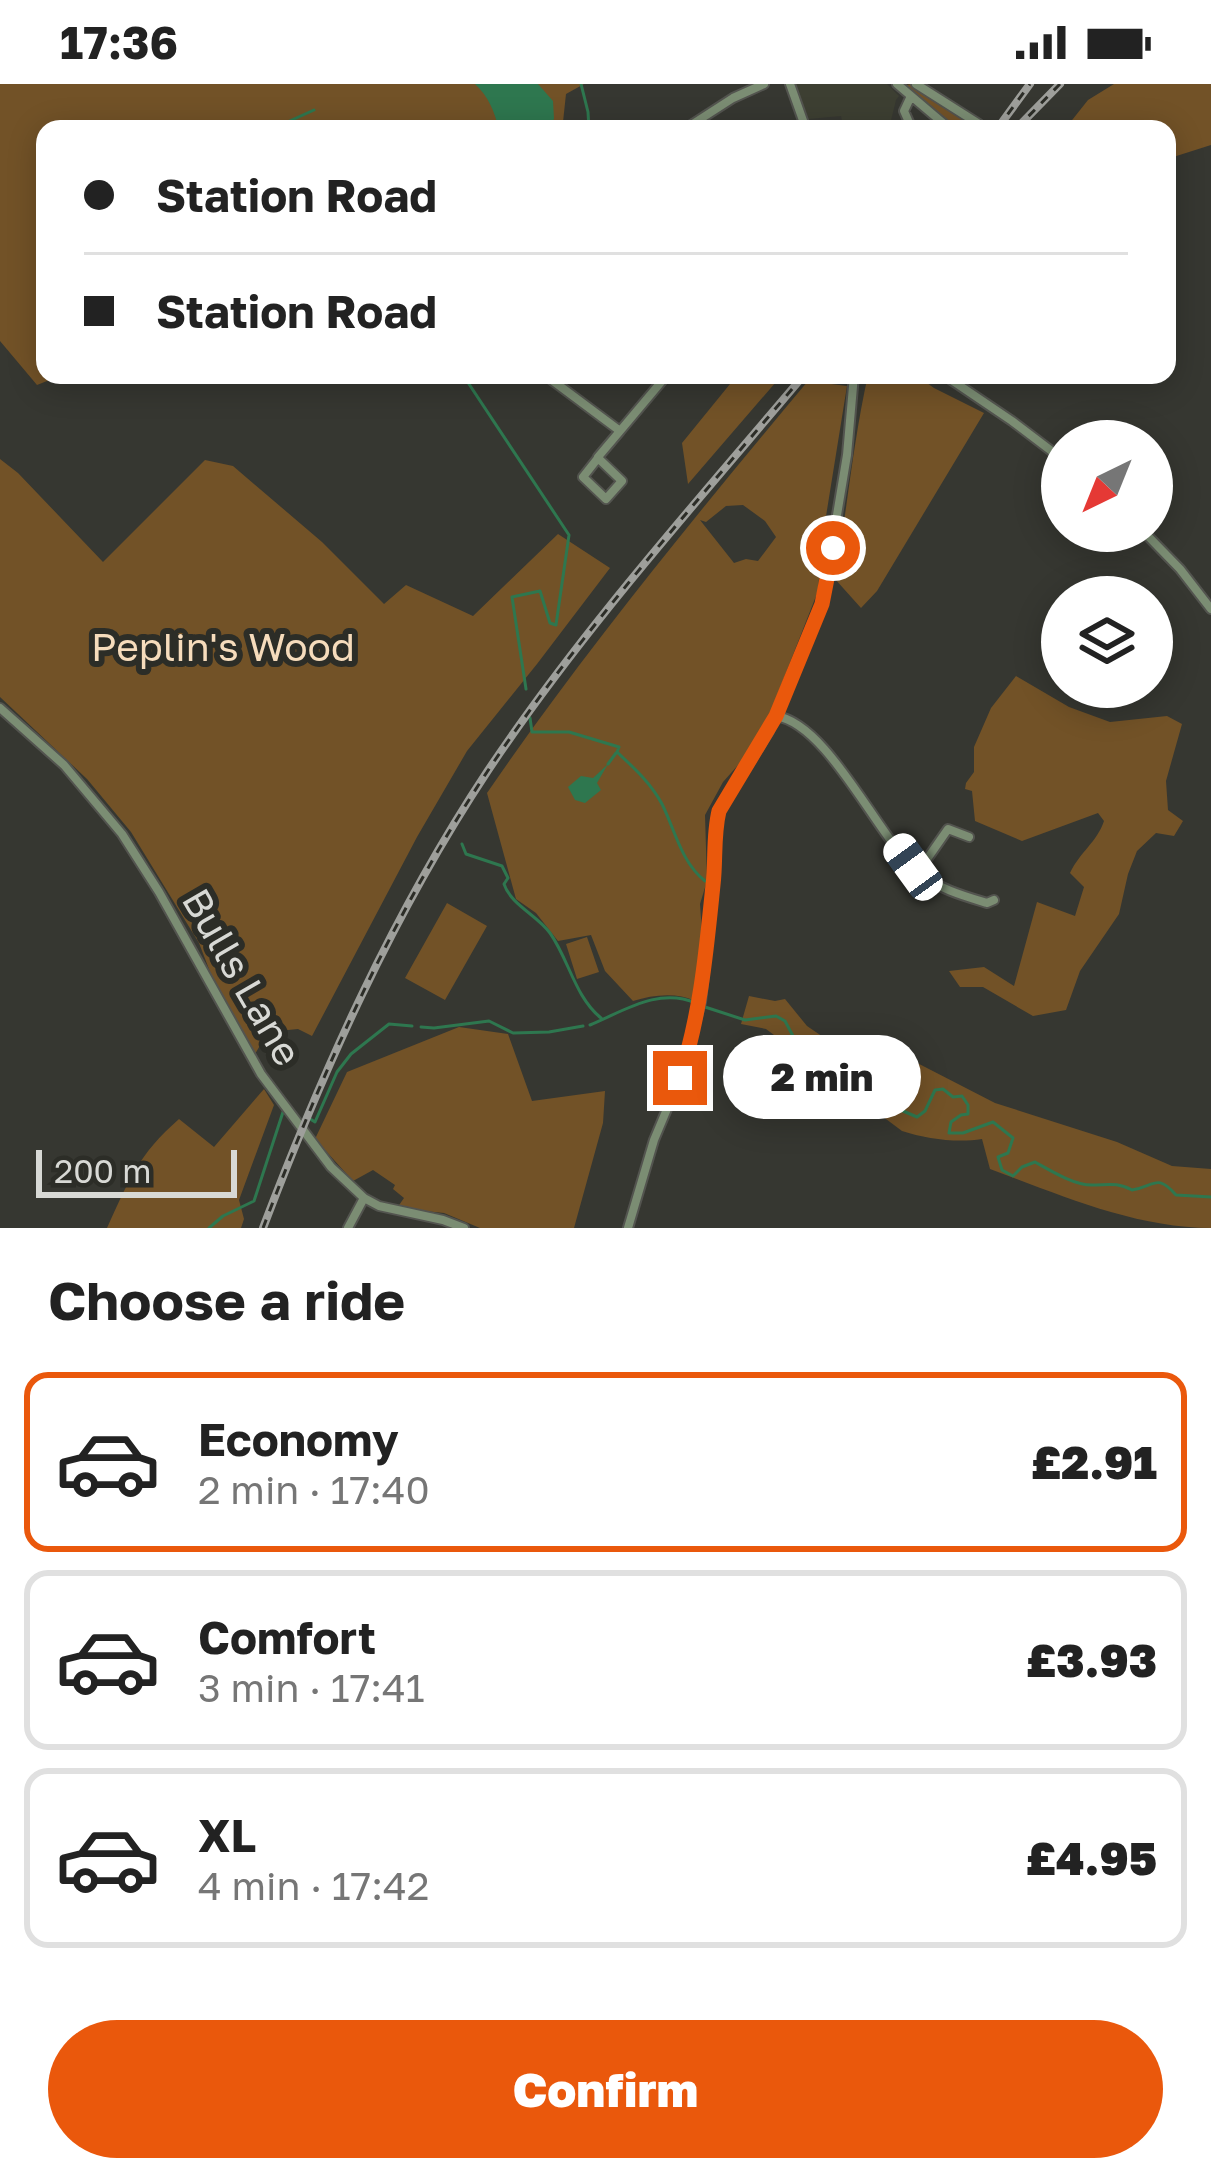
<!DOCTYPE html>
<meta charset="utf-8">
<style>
:root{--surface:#fff;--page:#f2f2f2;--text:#222;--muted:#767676;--line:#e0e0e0;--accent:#ea580c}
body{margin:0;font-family:"Golos Text",sans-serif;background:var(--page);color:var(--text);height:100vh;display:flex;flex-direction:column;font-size:45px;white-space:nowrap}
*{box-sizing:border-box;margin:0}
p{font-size:39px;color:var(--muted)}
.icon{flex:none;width:66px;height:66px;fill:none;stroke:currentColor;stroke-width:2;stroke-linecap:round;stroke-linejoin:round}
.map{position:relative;height:1144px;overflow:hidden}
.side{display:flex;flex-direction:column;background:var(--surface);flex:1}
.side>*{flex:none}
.hud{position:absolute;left:36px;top:36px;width:1140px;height:264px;border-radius:24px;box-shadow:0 6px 30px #0003;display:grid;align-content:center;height:264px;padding:0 48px;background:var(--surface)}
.needle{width:78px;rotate:223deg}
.buttons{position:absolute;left:1041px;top:336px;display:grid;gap:24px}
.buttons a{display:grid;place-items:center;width:132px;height:132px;border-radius:50%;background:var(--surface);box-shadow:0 6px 30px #0003;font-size:60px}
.scale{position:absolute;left:36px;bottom:30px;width:201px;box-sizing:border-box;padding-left:12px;border:6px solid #d8d9d5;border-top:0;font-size:33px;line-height:42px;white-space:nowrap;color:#d8d9d5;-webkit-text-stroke:9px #2c2d27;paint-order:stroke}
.end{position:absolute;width:54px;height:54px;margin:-27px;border:15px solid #ea580c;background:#fff;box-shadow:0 0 0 6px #fff}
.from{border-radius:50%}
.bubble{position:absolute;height:84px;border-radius:42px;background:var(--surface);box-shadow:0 6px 30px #0003;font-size:39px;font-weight:800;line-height:84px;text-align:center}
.car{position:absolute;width:36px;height:72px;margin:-36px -18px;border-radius:15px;box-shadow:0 0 9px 3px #0007;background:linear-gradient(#fff 24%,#345 0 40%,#fff 0 76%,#345 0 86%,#fff 0)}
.hud b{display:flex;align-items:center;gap:42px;height:114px;font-size:45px}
.hud b+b{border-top:3px solid var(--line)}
.hud i{width:30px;height:30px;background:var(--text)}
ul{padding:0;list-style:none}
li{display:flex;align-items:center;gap:36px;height:180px;margin:0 24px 18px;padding:0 24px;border:6px solid var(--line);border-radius:24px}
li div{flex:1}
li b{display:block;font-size:45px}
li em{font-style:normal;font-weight:800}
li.current{border-color:var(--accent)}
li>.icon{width:108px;height:108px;stroke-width:1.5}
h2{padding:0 48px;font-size:54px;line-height:144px}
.cta{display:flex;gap:24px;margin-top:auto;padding:24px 48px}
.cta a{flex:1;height:138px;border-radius:72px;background:var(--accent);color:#fff;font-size:48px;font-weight:800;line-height:138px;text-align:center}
.status{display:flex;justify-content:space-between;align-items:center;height:84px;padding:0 60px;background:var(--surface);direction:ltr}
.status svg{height:33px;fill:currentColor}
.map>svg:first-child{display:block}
.built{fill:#3d3f32}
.green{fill:#725227;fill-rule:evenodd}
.water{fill:#2e774f}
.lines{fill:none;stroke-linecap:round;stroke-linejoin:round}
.stream{stroke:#2e774f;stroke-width:3}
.minor-casing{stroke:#53544f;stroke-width:12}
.minor{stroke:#7b8d73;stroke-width:8}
.rail-casing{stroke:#9e9f9b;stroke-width:8}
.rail{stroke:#2c2d27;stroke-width:3;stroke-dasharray:9;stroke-linecap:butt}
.route{stroke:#ea580c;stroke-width:15}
.labels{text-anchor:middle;stroke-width:12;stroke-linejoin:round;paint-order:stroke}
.park-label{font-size:39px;fill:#f6dcbc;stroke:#2c2d27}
.street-label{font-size:39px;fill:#d8d9d5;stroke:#2c2d27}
</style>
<div class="status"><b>17:36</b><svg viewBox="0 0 49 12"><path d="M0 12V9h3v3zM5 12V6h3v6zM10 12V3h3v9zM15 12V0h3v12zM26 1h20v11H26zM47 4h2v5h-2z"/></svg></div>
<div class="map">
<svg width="1211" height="1144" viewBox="0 0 1211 1144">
<rect width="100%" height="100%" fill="#363731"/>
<path class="built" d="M 795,0 L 887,0 L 899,12 L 896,16 L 889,45 L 866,45 L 866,41 L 843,42 L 841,32 L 809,35 Z"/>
<path class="green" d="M 0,0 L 584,0 L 566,10 L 563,38 L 556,45 L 45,45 L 45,291 L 62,291 L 37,301 L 0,257 Z
M 912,0 L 960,31 L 962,36 L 968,36 L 983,43 L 992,39 L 987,45 L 976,45 L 970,41 L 967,45 L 959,42 L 957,45 L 906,1 Z
M 1114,0 L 1211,0 L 1211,61 L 1167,75 L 1167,45 L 1065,45 L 1088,16 Z
M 763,291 L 782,291 L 688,400 L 682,359 L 730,300 Z
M 868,291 L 916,291 L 934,304 L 984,329 L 877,507 L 861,524 L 835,495 C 847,427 853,358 868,291 Z
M 808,297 L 847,302 L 822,457 L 818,507 L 765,642 L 747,671 L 723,698 L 705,731 L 707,797 L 700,820 L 702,848 L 695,917 C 676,908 653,911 633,917 L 605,887 L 591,851 L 558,857 L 536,829 L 516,815 L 487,709 C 586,565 696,431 808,297 ZM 743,421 L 765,437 L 776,453 L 758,477 L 746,475 L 734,479 L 700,436 L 706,438 L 726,422 Z
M 0,375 L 18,389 L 103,478 L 205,376 L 233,382 L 322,458 L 384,520 L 406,501 L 473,532 L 558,450 L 610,484 L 537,580 L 467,667 L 417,753 L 312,952 L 298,945 L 268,948 L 255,970 L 217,906 L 199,859 L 131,748 L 87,695 L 0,613 Z
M 1016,592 L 1069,623 L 1110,638 L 1167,632 L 1182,640 L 1166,697 L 1168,726 L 1183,737 L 1174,752 L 1156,749 L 1137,767 L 1128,790 L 1119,830 L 1080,887 L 1066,926 L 1033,932 L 983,903 L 960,903 L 949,887 L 984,883 L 1014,902 L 1037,818 L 1075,832 L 1084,803 L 1070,789 C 1080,768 1097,758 1104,737 L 1098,729 L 1022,757 L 975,737 L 972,707 L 965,705 L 966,699 L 974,688 L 974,663 L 991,624 Z
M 447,819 L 487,842 L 445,916 L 405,894 Z
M 587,853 L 599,888 L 577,895 L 566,860 Z
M 749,912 L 775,917 L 785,915 L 807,942 L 832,959 L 892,966 L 995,1019 L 1117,1058 L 1172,1082 L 1211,1085 L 1211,1144 C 1135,1144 1060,1111 990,1085 L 982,1055 C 957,1059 926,1055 902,1047 L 766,945 L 741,940 Z
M 459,943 L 508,950 L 532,1017 L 605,1007 L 603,1039 L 574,1144 L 480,1144 L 444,1129 L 397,1124 L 404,1114 L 393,1105 L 395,1101 L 373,1086 L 353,1097 L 315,1055 L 347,988 Z
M 264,1005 L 274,1021 L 239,1116 L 244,1135 L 241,1144 L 107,1144 C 129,1096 138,1071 179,1035 L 214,1063 Z"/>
<path class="water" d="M 475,0 L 538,0 L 553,17 L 554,35 L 545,45 L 499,45 C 494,27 489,13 475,0 Z
M 608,680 L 597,699 L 601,706 L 585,719 L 575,716 L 568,703 L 581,692 L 593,694 Z"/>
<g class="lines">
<path class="stream" d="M 581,0 L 588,28 L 589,45
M 272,45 L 314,26
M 573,45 L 580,45
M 463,291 L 569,451 L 556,541 L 550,539 L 540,507 L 512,513 L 526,605
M 530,634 L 532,648 L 569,648 L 619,663 L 617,668 C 634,684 651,699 662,720 C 675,746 681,778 705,797
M 608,680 L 616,669
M 462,760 L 466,770 L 502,782 L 508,794 L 504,800 C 511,821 537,831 550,849 C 569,876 575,913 601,934
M 705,923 L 745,936 L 776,932 L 785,937 L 793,952 L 815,962 L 826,974 L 883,1010 L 903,1027 L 917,1033 L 925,1027 L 935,1006 L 943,1005 L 953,1013 L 962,1012 L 968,1021 L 968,1030 L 961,1031 L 951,1038 L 949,1049 L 963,1049 L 993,1038 L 1013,1054 L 1008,1069 L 998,1073 L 1002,1086 L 1013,1092 L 1022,1083 L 1035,1078 C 1051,1087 1074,1101 1092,1101 C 1109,1101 1116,1098 1132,1106 C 1155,1102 1157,1089 1176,1111 L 1211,1113
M 590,941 C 624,927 658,903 696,919
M 421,943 L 434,944 L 489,937 L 513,949 L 549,948 L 583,942
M 307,1033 L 315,1038 L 337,988 L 351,970 L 389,940 L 412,942
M 209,1144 L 223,1132 L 254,1117 L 283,1028"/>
<defs>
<path id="minor" d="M 790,0 L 806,45
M 897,0 L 950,45
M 916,0 L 979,40
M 911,12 L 904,27 L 912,45
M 685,45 L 733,14 L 764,0
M 545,291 L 620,347 L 667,291
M 944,291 L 1012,337 L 1062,375
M 598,373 L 620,347
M 598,374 L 622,397 L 606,415 L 583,393 Z
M 1143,447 L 1180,485 L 1211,525
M 0,624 L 64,681 L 122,750 L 159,808 L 261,990 L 331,1083 L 364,1114 L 379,1122 L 443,1136 L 464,1144
M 776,632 C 829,640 879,756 919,789 C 939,805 964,812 987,819 L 994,816
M 920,790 L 925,778 L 948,745 L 969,753
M 348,1144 L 364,1114
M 628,1144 L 654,1056 L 680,994 L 701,918 L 714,794 L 715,744 L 719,727 L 769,647 L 822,521 L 847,371 L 854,291"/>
</defs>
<use href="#minor" class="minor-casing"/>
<use href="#minor" class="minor"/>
<defs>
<path id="rail" d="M 997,45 L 1030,0
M 1016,45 L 1060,0
M 263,1144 C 323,986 393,830 487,688 C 581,547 695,420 804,291"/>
</defs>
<use href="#rail" class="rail-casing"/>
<use href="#rail" class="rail"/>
</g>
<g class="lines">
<path class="route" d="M 680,994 C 701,928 706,869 713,801 C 716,776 713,752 719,727 L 776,632 L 822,520 L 833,464"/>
</g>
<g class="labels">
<g class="park-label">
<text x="223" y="577">Peplin's Wood</text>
</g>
<g class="street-label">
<text transform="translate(242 893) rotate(60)" y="14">Bulls Lane</text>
</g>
</g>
</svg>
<div class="buttons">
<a><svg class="needle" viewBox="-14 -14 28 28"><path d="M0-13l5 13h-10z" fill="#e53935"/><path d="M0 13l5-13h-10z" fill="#767676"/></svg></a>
<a><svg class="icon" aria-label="layers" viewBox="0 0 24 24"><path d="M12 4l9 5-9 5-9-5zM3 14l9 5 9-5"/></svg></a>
</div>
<div class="scale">200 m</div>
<i class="end from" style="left:833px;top:464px"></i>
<i class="end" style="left:680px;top:994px"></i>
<div class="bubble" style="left:723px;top:951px;width:198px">2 min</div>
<i class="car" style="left:913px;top:783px;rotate:324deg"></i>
<div class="hud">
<b><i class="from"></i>Station Road</b>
<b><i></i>Station Road</b>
</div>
</div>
<section class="side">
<h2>Choose a ride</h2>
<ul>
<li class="current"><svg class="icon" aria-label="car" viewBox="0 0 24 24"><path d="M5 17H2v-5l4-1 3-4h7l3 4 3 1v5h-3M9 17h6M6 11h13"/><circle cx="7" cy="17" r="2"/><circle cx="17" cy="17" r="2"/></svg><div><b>Economy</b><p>2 min · 17:40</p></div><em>£2.91</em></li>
<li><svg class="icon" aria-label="car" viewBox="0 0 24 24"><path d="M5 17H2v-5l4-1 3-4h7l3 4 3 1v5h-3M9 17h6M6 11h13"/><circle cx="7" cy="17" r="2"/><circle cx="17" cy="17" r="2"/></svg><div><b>Comfort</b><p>3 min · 17:41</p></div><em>£3.93</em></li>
<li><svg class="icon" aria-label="car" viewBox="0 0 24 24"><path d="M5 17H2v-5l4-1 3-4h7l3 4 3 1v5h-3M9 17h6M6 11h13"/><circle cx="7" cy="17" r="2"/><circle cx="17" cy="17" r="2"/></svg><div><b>XL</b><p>4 min · 17:42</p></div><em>£4.95</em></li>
</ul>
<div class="cta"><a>Confirm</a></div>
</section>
